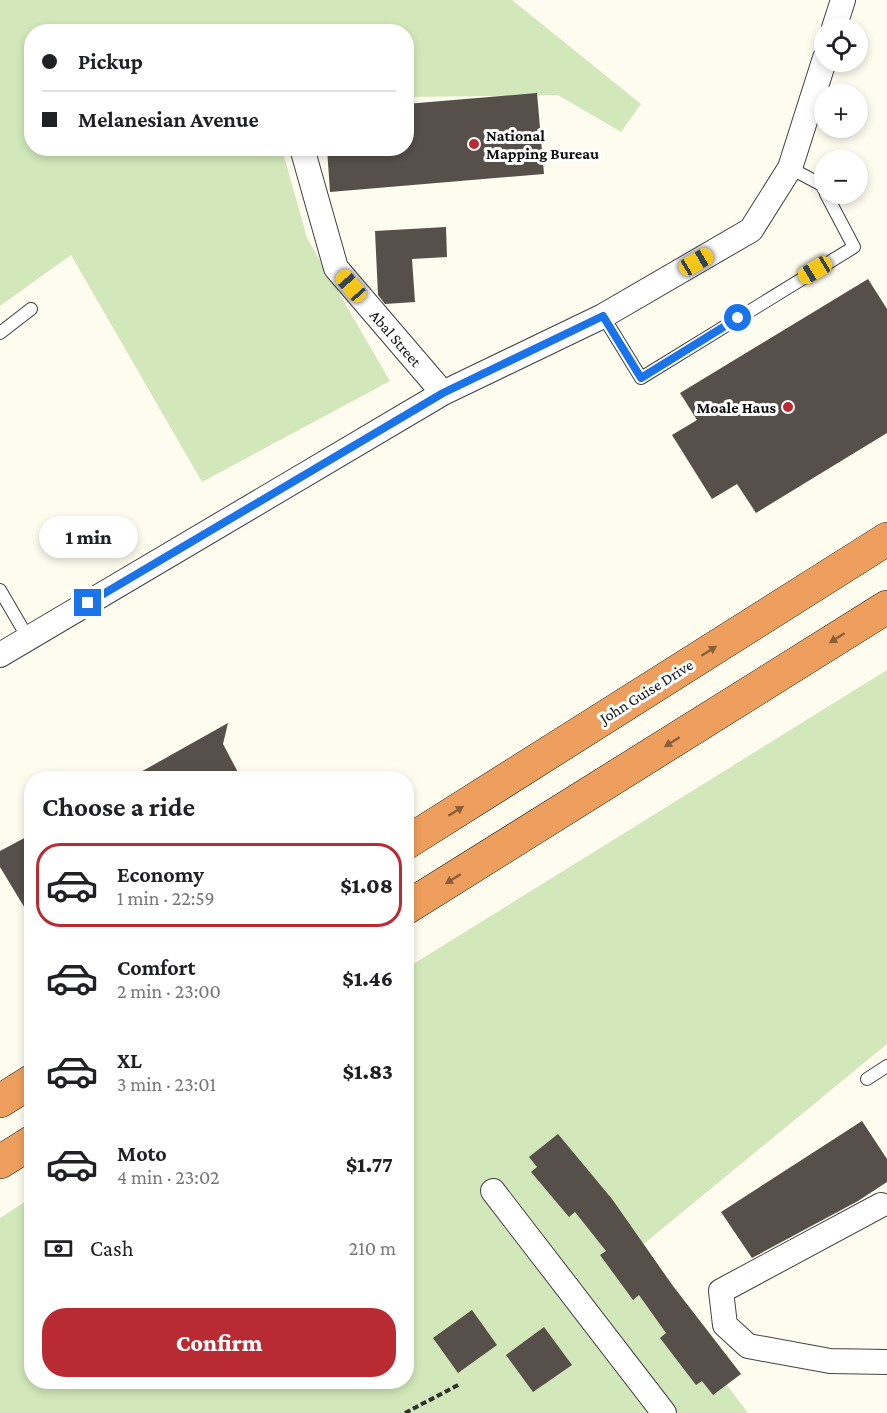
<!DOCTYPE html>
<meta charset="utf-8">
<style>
:root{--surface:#fff;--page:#f6f6f6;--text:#202124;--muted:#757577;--line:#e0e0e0;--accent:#b92b32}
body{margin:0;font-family:"Crimson Pro",serif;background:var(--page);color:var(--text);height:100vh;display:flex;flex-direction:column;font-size:22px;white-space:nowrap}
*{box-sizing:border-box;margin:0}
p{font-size:20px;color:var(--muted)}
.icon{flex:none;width:33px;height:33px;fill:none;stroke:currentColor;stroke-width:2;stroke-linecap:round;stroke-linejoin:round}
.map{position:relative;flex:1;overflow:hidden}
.sheet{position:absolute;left:24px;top:771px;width:390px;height:618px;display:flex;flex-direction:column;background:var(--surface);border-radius:24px;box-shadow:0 3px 9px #0003}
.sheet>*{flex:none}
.top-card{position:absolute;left:24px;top:24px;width:390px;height:132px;border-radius:24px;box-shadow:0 3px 9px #0003;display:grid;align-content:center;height:132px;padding:0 18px;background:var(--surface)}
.buttons{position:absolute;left:814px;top:18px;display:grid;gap:12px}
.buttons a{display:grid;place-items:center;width:54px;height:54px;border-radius:50%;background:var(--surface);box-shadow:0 3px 9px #0003;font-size:30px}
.end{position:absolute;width:27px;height:27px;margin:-14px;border:8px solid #1a73e8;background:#fff;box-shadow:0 0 0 3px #fff}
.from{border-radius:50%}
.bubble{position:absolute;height:42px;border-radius:21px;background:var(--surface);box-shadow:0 3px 9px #0003;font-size:20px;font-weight:800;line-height:42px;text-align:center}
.car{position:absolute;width:18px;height:36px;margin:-18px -9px;border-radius:8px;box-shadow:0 0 4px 2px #0007;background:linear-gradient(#f5c518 24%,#345 0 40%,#f5c518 0 76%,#345 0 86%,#f5c518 0)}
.top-card b{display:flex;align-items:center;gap:21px;height:57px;font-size:22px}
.top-card b+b{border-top:2px solid var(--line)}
.top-card i{width:15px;height:15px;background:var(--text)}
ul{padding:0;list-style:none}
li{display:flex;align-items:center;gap:18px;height:84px;margin:0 12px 9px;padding:0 6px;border:3px solid transparent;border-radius:24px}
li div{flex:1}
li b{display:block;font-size:22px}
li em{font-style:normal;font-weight:800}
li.on{border-color:var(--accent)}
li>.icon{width:54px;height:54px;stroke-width:1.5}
h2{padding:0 18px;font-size:27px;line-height:72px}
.pay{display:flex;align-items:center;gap:15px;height:66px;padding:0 18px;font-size:22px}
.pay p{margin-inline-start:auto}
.cta{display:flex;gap:12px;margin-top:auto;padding:12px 18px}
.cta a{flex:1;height:69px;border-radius:24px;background:var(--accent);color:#fff;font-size:24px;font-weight:800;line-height:69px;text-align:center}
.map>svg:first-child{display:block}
.green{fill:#d2e8ba}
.building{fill:#564f4a}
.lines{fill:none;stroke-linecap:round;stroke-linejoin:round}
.lane-casing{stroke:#414141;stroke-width:14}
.street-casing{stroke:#414141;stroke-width:26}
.highway-casing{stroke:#1f1f1f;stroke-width:34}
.path{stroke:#303030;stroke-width:4;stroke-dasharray:6 3;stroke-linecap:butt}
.lane{stroke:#fff;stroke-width:12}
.street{stroke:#fff;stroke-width:24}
.highway{stroke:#ef9f5d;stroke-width:33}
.oneway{fill:#8a5e39}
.route{stroke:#1a73e8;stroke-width:8}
.poi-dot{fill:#b92b32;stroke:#fff;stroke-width:2}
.labels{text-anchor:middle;stroke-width:6;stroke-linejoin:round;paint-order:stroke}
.poi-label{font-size:16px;font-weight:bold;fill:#0e0e0e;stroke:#fff;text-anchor:start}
.street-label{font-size:16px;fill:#0e0e0e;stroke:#fff}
</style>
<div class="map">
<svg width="887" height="1413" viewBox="0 0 887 1413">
<rect width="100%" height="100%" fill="#fefbef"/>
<path class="green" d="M 0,0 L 512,0 L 641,104 L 621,132 L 558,95 L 407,97 L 406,32 L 32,32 L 32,148 L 282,149 L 307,238 L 390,381 L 202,482 L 71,255 L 0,306 Z
M 887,670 L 887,1044 L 629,1256 L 748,1413 L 0,1413 L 0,1218 L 31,1198 L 32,1382 L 406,1382 L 407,968 Z"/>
<path class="building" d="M 537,93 L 544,174 L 330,192 L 327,148 L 406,148 L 406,104 Z
M 446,227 L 447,257 L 412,259 L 415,302 L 385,304 L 378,295 L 375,231 Z
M 868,279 L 887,309 L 887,433 L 756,513 L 737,484 L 712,499 L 672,435 L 697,420 L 680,393 Z
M 228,723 L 223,744 L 241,778 L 130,778 Z
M 32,834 L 32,920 L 0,867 L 0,851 Z
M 862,1121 L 887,1159 L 887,1182 L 858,1201 L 752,1258 L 721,1212 Z
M 558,1134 L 612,1199 L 673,1286 L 741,1374 L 713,1395 L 702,1381 L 696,1385 L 660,1338 L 666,1333 L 639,1295 L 633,1300 L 600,1255 L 606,1251 L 575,1212 L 569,1217 L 531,1172 L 537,1167 L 529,1157 Z
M 472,1310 L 497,1345 L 458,1373 L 433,1338 Z
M 544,1327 L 572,1365 L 533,1392 L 506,1355 Z"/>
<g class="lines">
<defs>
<path id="lane" d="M 790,168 L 822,185 L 825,191
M 603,316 L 641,378 L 854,247 L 826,194
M 0,333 L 31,309
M 0,590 L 28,638
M 867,1079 L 887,1066"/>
<path id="street" d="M 834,28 L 843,0
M 302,148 L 336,268 L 443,393
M 0,655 L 443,393 L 603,316 L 751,230 L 790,168 L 825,58
M 493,1191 L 664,1413
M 881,1205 L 721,1291 L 725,1325 L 748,1346 L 830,1361 L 887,1362"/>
<path id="highway" d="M 406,843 L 887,539
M 406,908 L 887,607
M 0,1101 L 32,1081
M 0,1162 L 32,1142"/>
</defs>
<use href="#lane" class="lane-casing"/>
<use href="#street" class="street-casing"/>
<use href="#highway" class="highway-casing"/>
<path class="path" d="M 405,1413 L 460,1384"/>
<use href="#lane" class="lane"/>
<use href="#street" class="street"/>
<use href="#highway" class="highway"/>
</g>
<defs><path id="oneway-solid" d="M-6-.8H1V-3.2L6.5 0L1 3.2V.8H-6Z" transform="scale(1.5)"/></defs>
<g class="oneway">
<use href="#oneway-solid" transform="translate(837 638) rotate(148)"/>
<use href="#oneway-solid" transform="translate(709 651) rotate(-32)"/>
<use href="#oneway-solid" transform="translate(672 742) rotate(148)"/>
<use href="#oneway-solid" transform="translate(456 811) rotate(-32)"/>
<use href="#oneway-solid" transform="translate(453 879) rotate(148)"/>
</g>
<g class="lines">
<path class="route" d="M 88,603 L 443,393 L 603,316 L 641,378 L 738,318"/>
</g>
<g class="poi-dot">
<circle cx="474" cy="144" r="6"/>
<circle cx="788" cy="407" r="6"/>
</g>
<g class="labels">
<g class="poi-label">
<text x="486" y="141">National<tspan x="486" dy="18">Mapping Bureau</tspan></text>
<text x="776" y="413" text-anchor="end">Moale Haus</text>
</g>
<g class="street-label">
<text transform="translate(396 338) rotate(49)" y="6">Abal Street</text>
<text transform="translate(646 691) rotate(-32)" y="6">John Guise Drive</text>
</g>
</g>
</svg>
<div class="buttons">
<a><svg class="icon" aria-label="locate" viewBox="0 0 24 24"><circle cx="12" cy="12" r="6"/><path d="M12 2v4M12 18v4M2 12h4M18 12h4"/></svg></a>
<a>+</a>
<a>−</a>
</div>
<i class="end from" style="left:738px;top:318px"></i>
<i class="end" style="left:88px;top:603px"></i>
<div class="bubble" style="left:39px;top:516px;width:99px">1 min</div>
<i class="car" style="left:696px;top:262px;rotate:60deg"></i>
<i class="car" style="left:815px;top:270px;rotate:239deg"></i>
<i class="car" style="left:351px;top:286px;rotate:319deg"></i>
<div class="top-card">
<b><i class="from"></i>Pickup</b>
<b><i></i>Melanesian Avenue</b>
</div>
<section class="sheet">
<h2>Choose a ride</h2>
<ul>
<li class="on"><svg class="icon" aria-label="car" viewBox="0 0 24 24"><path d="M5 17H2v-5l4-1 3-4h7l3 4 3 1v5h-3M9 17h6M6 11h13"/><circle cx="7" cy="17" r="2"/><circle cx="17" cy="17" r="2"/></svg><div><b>Economy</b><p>1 min · 22:59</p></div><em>$1.08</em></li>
<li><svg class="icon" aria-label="car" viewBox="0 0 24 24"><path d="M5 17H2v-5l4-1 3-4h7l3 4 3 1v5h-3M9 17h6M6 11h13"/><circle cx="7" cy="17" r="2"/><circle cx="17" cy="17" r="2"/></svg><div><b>Comfort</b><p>2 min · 23:00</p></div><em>$1.46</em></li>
<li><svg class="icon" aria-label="car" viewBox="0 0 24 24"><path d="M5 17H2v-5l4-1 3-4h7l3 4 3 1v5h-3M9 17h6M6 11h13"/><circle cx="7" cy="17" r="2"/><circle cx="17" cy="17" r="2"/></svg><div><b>XL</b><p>3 min · 23:01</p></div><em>$1.83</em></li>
<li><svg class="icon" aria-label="car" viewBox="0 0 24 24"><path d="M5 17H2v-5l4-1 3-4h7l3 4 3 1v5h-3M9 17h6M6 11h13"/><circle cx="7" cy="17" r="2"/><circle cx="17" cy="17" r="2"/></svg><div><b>Moto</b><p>4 min · 23:02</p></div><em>$1.77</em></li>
</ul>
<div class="pay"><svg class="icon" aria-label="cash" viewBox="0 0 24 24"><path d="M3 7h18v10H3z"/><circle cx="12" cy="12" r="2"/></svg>Cash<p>210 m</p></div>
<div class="cta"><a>Confirm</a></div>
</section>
</div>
